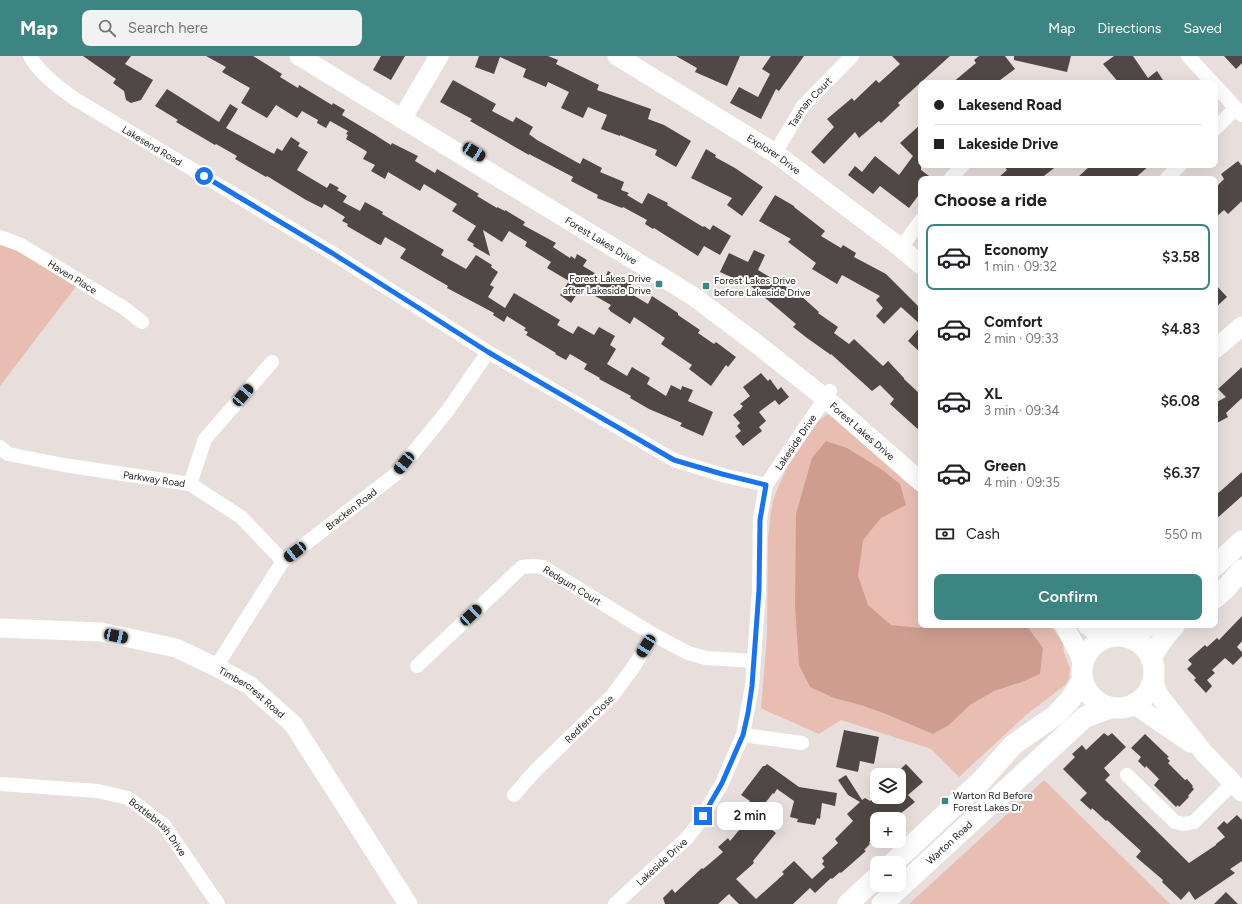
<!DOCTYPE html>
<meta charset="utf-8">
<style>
:root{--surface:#fff;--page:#f2f2f2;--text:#202124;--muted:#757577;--line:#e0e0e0;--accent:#3d8582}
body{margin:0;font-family:Figtree,sans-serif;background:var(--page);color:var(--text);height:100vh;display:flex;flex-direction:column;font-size:15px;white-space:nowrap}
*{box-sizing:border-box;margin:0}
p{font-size:13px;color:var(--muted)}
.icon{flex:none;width:22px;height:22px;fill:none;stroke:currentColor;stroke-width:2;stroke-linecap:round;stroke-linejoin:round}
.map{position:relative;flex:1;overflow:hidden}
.sheet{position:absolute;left:918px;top:120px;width:300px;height:452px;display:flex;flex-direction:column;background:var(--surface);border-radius:8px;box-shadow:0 4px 16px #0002}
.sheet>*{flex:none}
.hud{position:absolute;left:918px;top:24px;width:300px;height:88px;border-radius:8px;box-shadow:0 4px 16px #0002;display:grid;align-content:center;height:88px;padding:0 16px;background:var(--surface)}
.fabs{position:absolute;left:870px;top:712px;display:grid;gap:8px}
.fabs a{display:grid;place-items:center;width:36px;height:36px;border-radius:8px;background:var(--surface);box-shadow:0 4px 16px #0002;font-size:20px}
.end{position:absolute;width:18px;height:18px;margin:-9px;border:5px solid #1a73e8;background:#fff;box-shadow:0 0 0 2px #fff}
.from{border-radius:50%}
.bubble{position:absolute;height:28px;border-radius:8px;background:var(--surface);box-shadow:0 4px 16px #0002;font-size:13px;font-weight:600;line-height:28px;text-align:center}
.car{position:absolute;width:12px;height:24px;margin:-12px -6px;border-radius:5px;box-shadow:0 0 3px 1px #0007;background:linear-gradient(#222 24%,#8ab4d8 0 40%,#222 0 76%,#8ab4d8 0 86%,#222 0)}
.hud b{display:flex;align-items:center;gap:14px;height:38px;font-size:15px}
.hud b+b{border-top:1px solid var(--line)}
.hud i{width:10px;height:10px;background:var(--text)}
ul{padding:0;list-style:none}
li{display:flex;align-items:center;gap:12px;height:66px;margin:0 8px 6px;padding:0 8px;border:2px solid transparent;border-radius:8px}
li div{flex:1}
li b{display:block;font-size:15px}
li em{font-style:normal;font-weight:600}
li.on{border-color:var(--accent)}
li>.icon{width:36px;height:36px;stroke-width:1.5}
h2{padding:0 16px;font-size:18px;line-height:48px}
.pay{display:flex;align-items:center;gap:10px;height:44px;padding:0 16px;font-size:15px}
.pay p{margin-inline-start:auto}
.action{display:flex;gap:8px;margin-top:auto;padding:8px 16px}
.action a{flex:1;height:46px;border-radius:8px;background:var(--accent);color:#fff;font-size:16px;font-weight:600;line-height:46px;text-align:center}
header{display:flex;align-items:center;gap:24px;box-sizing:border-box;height:56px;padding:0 20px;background:var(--accent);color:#fff}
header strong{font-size:19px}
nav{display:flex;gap:22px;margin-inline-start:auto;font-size:14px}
.search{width:280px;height:36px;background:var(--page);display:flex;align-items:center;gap:10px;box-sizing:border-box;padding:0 14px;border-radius:8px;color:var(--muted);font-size:15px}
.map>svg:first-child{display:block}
.green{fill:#e8beb3}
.water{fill:#ce9d90}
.building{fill:#4f4847}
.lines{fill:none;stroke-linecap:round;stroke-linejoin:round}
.street{stroke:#fff;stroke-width:14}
.secondary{stroke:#fff;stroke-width:19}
.primary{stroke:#fff;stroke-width:21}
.route{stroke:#1a73e8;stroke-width:5}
.poi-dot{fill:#3d8582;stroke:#fff;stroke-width:1.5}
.labels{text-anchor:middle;stroke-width:4;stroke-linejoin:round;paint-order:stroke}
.street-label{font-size:10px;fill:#242020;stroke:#fff}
.poi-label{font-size:10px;fill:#242020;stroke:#fff;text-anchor:start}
</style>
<header>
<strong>Map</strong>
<div class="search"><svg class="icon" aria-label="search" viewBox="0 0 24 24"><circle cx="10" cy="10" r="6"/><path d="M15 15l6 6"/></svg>Search here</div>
<nav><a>Map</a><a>Directions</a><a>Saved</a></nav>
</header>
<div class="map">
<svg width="1242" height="848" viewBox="0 0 1242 848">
<rect width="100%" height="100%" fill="#e8dfdd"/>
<path class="green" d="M 0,189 L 17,194 L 78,228 L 0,330 Z
M 829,358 L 921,433 L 921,569 L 1050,569 L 1063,587 L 1064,596 L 1070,613 L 1069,623 L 1065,629 L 1025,660 L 959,721 L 931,693 L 841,664 L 819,678 L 776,659 L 774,659 L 773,658 L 761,652 L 767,580 L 768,483 L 771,454 L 773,449 L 772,448 C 780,424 805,367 829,358 Z
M 1044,724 L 1170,848 L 909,848 Z"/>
<path class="water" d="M 826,385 L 847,392 L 881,413 L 900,428 L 906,449 L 881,462 L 863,484 L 858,520 L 868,549 L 891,569 L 920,572 L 928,569 L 1026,569 L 1043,592 L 1040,618 L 1022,626 L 994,635 L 970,649 L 949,669 L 933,678 L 886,658 L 861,649 L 834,642 L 810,631 L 799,609 L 795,550 L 796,458 L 812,402 Z"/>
<path class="building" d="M 83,0 L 131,0 L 125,8 L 153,24 L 141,44 L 131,47 L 126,44 L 124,35 L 113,27 L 116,23 Z
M 206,0 L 253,0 L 282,18 L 280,21 L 298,32 L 299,29 L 332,49 L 333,47 L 345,54 L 342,59 L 372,77 L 391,89 L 392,87 L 418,100 L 415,105 L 435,117 L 437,113 L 479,138 L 477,140 L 497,152 L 497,151 L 505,155 L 505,154 L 525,166 L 523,169 L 556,187 L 553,191 L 570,202 L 571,200 L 575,203 L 577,198 L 587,204 L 583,210 L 601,221 L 601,220 L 605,222 L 608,215 L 622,223 L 632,229 L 628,236 L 648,248 L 652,240 L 678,257 L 678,259 L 700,274 L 698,277 L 714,288 L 716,286 L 736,301 L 728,311 L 726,309 L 711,330 L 689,313 L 692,309 L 661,288 L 665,282 L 634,261 L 630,268 L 610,255 L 610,254 L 608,253 L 611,249 L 581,232 L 571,247 L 560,239 L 569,225 L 547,212 L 551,206 L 525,190 L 527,186 L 509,175 L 502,186 L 483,174 L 490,200 L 473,190 L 474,188 L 467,184 L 476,170 L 452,155 L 457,148 L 424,128 L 420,135 L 388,116 L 385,123 L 371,115 L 375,109 L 363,103 L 367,96 L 366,95 L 346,83 L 348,79 L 346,78 L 348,75 L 330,65 L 326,72 L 317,67 L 318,64 L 302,55 L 297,62 L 276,49 L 267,62 L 241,47 L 250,32 L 222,16 L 226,11 Z
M 381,0 L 405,0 L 391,24 L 373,14 Z
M 479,0 L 548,0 L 558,4 L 556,8 L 599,29 L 597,34 L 651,53 L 648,63 L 664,69 L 691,85 L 676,111 L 655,99 L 657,94 L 620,79 L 620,80 L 601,73 L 607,59 L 588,51 L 583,62 L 561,52 L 569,36 L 548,26 L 546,31 L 523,21 L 526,13 L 500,1 L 494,18 L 475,11 Z
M 676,0 L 740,0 L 727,30 L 695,16 L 697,12 Z
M 771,0 L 804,0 L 779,35 L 776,33 L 761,63 L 730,47 L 739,31 L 758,41 L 770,18 L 762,13 Z
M 892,0 L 950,0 L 898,47 L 900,49 L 881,67 L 879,65 L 859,82 L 855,76 L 824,108 L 811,96 L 834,71 L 827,63 L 852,42 L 854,45 L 876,24 L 879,27 L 900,8 Z
M 979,0 L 1005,0 L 1015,13 L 996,27 L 952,27 L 976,7 L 974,4 Z
M 1014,0 L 1071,0 L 1067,16 L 1014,4 Z
M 1114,0 L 1133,0 L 1148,22 L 1157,15 L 1165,27 L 1119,27 L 1103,8 Z
M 1224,0 L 1242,0 L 1242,7 L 1236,13 Z
M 453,24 L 496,48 L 492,55 L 513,66 L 516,61 L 533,71 L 529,78 L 537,84 L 580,108 L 583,102 L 602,112 L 600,116 L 624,126 L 621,134 L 629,137 L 627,139 L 642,148 L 648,137 L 668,147 L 667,149 L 703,171 L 704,170 L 710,174 L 713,169 L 731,180 L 720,199 L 704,190 L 698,200 L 654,172 L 653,173 L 645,168 L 647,164 L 623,151 L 622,152 L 597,142 L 598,139 L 571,125 L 573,121 L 529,98 L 529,99 L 470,65 L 472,63 L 440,46 Z
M 167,33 L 219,66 L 230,48 L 238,53 L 226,72 L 274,98 L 277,92 L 282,95 L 291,81 L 300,87 L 298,90 L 308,96 L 297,114 L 327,132 L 330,127 L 339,132 L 337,134 L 347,140 L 343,146 L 360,155 L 365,146 L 383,156 L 382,158 L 444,194 L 441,199 L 466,213 L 476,199 L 492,209 L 491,211 L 498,216 L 490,229 L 494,231 L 488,241 L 505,252 L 514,237 L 560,264 L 557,269 L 573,278 L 578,270 L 594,279 L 599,271 L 615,280 L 610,289 L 616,293 L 607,308 L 627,320 L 632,311 L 650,322 L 647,328 L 666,340 L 671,329 L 681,334 L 682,330 L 693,334 L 688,345 L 713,356 L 703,380 L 680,370 L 682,367 L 649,353 L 630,342 L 631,340 L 599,323 L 600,322 L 584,313 L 587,308 L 570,298 L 566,304 L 555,298 L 556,297 L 526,279 L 528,276 L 524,274 L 526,272 L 507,260 L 504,266 L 493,259 L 494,257 L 447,232 L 448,230 L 400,202 L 406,193 L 385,181 L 381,189 L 378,188 L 347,170 L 348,168 L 342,165 L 345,161 L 324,148 L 322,152 L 306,144 L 267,120 L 266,121 L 235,103 L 237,100 L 216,88 L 215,89 L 176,66 L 178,64 L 155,50 Z
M 921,68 L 921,114 L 933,123 L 921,123 L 921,136 L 909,152 L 880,130 L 873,138 L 848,119 L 855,110 L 862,116 L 875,100 L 899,119 L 913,100 L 900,87 Z
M 706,93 L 716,99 L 715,101 L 735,112 L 763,131 L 742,160 L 727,149 L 732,142 L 691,122 Z
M 1238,105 L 1242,110 L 1242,145 L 1228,158 L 1224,154 L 1215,162 L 1215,132 L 1224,123 L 1221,118 Z
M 1003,109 L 1058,109 L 1040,123 L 997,123 L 1007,114 Z
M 1091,109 L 1150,109 L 1134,123 L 1076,123 Z
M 775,139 L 794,150 L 794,151 L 825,175 L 821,180 L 841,192 L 843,189 L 856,197 L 854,201 L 886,218 L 921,253 L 921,269 L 901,251 L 884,268 L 876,260 L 883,252 L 876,244 L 880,240 L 842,219 L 837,228 L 812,213 L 816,207 L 788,186 L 791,183 L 759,165 Z
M 754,194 L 765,199 L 758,214 L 800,239 L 819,256 L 818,257 L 838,271 L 834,277 L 849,288 L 854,283 L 883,310 L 888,305 L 904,322 L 904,323 L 921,339 L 921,376 L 890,348 L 894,343 L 880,329 L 872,335 L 831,298 L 831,299 L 807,282 L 793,271 L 796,268 L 751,230 L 720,216 L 729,197 L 748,206 Z
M 1215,228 L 1227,241 L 1215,252 Z
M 921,270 L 921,297 L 908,285 Z
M 1242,311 L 1242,342 L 1226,357 L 1228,361 L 1215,368 L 1215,347 L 1226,341 L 1218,333 Z
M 761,317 L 768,325 L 770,323 L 778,334 L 781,331 L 789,341 L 779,349 L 775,344 L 759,356 L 766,365 L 759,371 L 762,375 L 743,390 L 735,380 L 741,375 L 737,370 L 740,367 L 733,359 L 739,354 L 740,354 L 743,350 L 740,348 L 750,340 L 743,331 Z
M 1242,416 L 1242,440 L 1215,464 L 1215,440 Z
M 1242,560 L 1242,585 L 1237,591 L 1242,596 L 1242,600 L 1233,609 L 1225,602 L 1212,614 L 1215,617 L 1207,624 L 1212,630 L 1206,637 L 1194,624 L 1196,622 L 1187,613 L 1192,608 L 1188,604 L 1205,589 L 1207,591 L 1217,582 L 1219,584 Z
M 844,674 L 879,681 L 874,708 L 860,705 L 858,716 L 836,711 Z
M 1104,677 L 1108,680 L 1112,677 L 1126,691 L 1104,712 L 1110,719 L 1105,724 L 1189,807 L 1216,789 L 1216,788 L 1225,781 L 1217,772 L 1224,765 L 1227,768 L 1237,759 L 1242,764 L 1242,805 L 1230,813 L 1235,817 L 1195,844 L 1189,835 L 1181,844 L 1162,826 L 1163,824 L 1136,801 L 1141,795 L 1107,764 L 1106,765 L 1092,752 L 1091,754 L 1080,744 L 1087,737 L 1063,713 L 1075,701 L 1072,698 L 1082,689 L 1086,694 Z
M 1145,678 L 1169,701 L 1167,702 L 1170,705 L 1168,707 L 1185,724 L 1187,723 L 1193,730 L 1192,731 L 1194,733 L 1188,740 L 1189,741 L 1179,751 L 1178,749 L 1176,751 L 1154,729 L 1159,723 L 1146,710 L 1145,712 L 1138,705 L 1141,701 L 1131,692 Z
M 767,708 L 799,731 L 837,737 L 835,750 L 822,747 L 820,763 L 817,762 L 815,769 L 797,766 L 798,763 L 790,761 L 794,745 L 777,733 L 774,738 L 773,737 L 755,760 L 776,777 L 753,805 L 754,807 L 736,823 L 756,843 L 784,818 L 782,816 L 794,805 L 812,823 L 825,811 L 822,808 L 824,805 L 822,802 L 838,787 L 835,783 L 853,765 L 847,758 L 860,746 L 848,739 L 838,724 L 846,719 L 862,744 L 865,742 L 870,745 L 875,741 L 899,741 L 899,719 L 894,719 L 906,708 L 923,726 L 908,739 L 915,746 L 895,762 L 894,760 L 891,763 L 877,763 L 877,774 L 873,779 L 875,781 L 869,786 L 870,788 L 864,794 L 866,795 L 841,817 L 840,816 L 832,823 L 831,822 L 815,837 L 810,832 L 793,848 L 739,848 L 729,838 L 718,848 L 665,848 L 663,842 L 672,833 L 675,837 L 702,812 L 703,813 L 708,809 L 723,796 L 718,791 L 728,782 L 730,785 L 745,767 L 737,761 L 750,745 L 741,739 L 763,710 L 765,710 Z
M 1226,836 L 1238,848 L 1214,848 Z"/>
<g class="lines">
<g class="street">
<path id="s1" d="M 30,0 C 39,17 59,32 75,43 L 332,197 L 488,296 L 674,404 L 722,419 L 766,429"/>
<path d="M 1188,0 L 1213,27"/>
<path d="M 1215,29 L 1242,59"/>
<path d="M 1215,73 L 1236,52"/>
<path id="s2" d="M 775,97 L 803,50 L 852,0"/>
<path d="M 950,123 L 963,109"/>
<path d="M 1166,123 L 1180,109"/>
<path id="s3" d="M 0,181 L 21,189 L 124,252 L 142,266"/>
<path d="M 901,192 L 921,164"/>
<path id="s4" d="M 0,391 L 8,398 L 64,409 L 190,428 L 241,461 L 283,505"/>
<path d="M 190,428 L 205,383 L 272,306"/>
<path id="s5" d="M 417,610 L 522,511 L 533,510 L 543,511 L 654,579 L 688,597 L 706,602 L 754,605"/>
<path id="s6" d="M 216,611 L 283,505 L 396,418 L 448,354 L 488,296"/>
<path d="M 743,679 L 802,687"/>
<path d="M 1127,719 L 1172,763 L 1175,766 L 1184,768 L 1194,766 L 1233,727"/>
<path id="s7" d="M 0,728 L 98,735 L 128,742 L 164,769 L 218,848"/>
<path id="s8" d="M 514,739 L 535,715 L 612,640 L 632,613 L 654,579"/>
<path id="s9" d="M 615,848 L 687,782 L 698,768 L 722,727 L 743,679 L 752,630 L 759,534 L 760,463 L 766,429 L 830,335"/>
</g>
<g class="secondary">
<path id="s10" d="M 299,0 L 693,240 L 762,292 L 825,342 L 921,426"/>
<path id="s11" d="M 617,0 L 775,97 L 901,192 L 921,209"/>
<path d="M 402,63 L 439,0"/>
<path d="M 1215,293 L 1242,270"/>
<path d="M 1064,569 L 1079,597 L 1082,608"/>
<path d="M 1087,569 L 1105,582"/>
<path id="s12" d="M 0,572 L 101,576 L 176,592 L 216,611 L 249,629 L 293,668 L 408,848"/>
<path d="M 1153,625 L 1159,639 L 1204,697 L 1242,736"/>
<path d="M 1135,649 L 1190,687"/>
</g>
<g class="primary">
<path d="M 1215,510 L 1242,485"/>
<path d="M 1215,542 L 1224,534 L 1242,514"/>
<circle cx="1118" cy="616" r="36"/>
<path d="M 1129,582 L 1149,569"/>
<path d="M 1151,602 C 1158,589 1165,579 1175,569"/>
<path d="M 893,807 L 982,724 L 1013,689 L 1056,659 L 1070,644 L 1082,625"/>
<path d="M 848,848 L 877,821"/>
<path id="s13" d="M 882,848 L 1085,661 L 1110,652"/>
</g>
</g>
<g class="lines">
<path class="route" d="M 204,120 L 332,197 L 488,296 L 674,404 L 722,418 L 766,429 L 760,464 L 759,534 L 752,630 L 748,657 L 743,679 L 722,727 L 703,760"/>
</g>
<g class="poi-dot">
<rect x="655" y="224" width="8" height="8" rx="2"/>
<rect x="702" y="226" width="8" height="8" rx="2"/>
<rect x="941" y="741" width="8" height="8" rx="2"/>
</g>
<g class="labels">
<g class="street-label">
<text dy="4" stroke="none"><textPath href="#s2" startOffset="62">Tasman Court</textPath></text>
<text dy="4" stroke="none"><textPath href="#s1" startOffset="153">Lakesend Road</textPath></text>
<text dy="4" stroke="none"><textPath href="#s11" startOffset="185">Explorer Drive</textPath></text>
<text dy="4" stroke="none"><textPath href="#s10" startOffset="354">Forest Lakes Drive</textPath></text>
<text dy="4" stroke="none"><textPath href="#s3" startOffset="83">Haven Place</textPath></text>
<text dy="4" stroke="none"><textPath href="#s10" startOffset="678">Forest Lakes Drive</textPath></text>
<text dy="4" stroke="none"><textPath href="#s9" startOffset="519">Lakeside Drive</textPath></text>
<text dy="4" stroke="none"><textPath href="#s4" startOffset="159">Parkway Road</textPath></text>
<text dy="4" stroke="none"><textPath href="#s6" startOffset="211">Bracken Road</textPath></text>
<text dy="4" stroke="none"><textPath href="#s5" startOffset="200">Redgum Court</textPath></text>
<text dy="4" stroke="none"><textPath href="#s12" startOffset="266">Timbercrest Road</textPath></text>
<text dy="4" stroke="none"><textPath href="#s8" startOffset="107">Redfern Close</textPath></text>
<text dy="4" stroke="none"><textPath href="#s7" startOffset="171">Bottlebrush Drive</textPath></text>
<text dy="4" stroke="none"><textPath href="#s13" startOffset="91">Warton Road</textPath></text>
<text dy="4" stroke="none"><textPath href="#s9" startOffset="63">Lakeside Drive</textPath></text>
</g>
<g class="poi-label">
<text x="651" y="226" text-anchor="end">Forest Lakes Drive<tspan x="651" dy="12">after Lakeside Drive</tspan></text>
<text x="714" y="228">Forest Lakes Drive<tspan x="714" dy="12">before Lakeside Drive</tspan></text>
<text x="953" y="743">Warton Rd Before<tspan x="953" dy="12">Forest Lakes Dr</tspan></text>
</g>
</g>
</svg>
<div class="fabs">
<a><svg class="icon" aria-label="layers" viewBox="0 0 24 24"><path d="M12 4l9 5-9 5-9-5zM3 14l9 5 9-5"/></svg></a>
<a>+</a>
<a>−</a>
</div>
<i class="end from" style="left:204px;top:120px"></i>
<i class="end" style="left:703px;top:760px"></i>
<div class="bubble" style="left:717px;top:746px;width:66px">2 min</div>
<i class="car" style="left:474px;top:96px;rotate:122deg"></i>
<i class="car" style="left:243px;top:339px;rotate:41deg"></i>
<i class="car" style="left:404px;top:407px;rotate:219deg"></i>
<i class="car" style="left:295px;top:496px;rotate:232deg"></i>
<i class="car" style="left:471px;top:559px;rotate:47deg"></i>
<i class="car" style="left:116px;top:580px;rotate:102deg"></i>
<i class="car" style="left:646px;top:590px;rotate:212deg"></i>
<div class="hud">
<b><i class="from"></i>Lakesend Road</b>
<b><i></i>Lakeside Drive</b>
</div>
<section class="sheet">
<h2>Choose a ride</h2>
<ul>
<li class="on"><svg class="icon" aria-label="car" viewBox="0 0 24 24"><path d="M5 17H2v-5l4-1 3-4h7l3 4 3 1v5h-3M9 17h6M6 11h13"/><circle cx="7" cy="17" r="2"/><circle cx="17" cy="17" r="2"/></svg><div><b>Economy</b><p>1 min · 09:32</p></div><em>$3.58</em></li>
<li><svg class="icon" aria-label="car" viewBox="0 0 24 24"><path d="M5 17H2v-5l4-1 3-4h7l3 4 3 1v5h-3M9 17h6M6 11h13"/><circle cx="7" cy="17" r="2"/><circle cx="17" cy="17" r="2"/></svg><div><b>Comfort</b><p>2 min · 09:33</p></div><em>$4.83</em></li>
<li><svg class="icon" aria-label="car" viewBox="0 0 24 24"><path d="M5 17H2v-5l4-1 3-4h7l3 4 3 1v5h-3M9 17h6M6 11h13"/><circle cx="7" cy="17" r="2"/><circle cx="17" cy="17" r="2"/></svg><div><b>XL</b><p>3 min · 09:34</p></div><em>$6.08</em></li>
<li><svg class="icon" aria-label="car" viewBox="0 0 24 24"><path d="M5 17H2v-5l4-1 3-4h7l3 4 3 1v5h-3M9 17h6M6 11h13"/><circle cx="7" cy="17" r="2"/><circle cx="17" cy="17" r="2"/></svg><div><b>Green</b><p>4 min · 09:35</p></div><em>$6.37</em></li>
</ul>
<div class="pay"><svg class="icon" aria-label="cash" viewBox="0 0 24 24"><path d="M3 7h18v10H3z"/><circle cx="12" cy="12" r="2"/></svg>Cash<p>550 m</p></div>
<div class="action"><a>Confirm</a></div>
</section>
</div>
